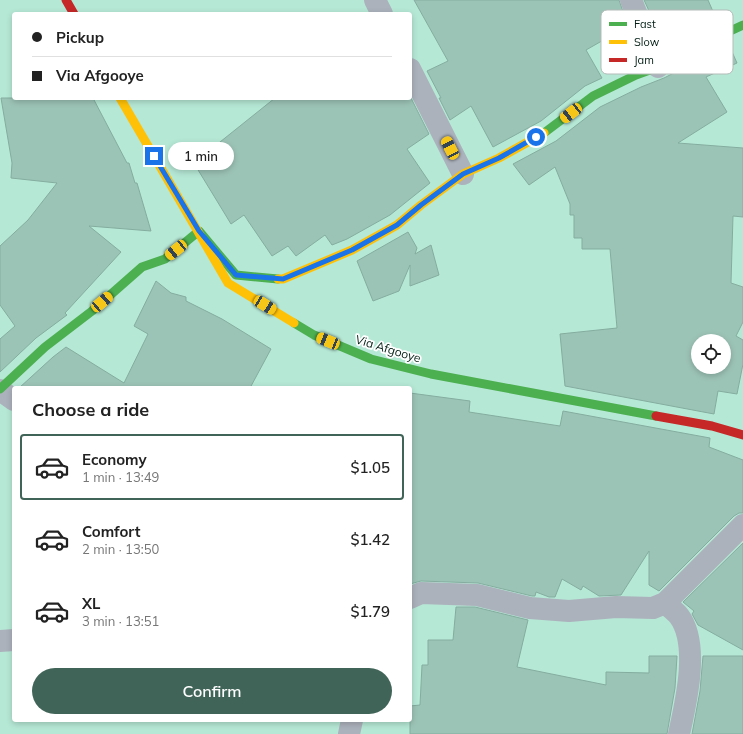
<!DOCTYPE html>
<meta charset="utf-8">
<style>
:root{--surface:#fff;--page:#f2f2f2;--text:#222;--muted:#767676;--line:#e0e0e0;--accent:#406458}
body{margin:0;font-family:Mulish,sans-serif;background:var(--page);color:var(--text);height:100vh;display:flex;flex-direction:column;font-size:15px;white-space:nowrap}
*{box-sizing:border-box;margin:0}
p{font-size:13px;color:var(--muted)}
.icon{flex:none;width:22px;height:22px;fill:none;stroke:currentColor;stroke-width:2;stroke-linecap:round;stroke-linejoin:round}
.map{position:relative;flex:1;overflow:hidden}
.sheet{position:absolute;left:12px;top:386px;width:400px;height:336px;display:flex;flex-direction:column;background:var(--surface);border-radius:4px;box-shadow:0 2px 6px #0003}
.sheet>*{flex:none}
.hud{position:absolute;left:12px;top:12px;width:400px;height:88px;border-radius:4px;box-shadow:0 2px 6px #0003;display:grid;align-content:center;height:88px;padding:0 20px;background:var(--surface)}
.tools{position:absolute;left:691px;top:334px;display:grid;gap:8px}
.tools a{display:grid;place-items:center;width:40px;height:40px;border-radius:50%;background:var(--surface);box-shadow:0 2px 6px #0003;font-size:20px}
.end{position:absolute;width:18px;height:18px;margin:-9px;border:5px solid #1a73e8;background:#fff;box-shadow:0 0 0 2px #fff}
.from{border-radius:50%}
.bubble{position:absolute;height:28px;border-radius:14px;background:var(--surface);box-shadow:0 2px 6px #0003;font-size:13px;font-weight:600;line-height:28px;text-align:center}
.car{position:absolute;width:12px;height:24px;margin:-12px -6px;border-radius:5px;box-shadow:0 0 3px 1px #0007;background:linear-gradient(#f5c518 24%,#345 0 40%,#f5c518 0 76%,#345 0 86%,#f5c518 0)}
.hud b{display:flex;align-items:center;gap:14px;height:38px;font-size:15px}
.hud b+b{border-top:1px solid var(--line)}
.hud i{width:10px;height:10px;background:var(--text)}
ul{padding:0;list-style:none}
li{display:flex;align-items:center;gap:12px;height:66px;margin:0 8px 6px;padding:0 12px;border:2px solid transparent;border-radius:4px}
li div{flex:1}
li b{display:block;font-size:15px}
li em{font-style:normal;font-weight:600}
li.current{border-color:var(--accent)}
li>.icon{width:36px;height:36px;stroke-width:1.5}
h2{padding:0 20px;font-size:18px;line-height:48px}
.primary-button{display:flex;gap:8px;margin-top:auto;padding:8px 20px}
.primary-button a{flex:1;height:46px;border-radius:24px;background:var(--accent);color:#fff;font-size:16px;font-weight:600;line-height:46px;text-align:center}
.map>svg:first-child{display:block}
.building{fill:#9cc4b6;stroke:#84ad9f;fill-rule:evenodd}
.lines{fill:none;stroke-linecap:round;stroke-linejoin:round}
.street{stroke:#acb2bc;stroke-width:22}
.fast{stroke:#4caf50;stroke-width:9}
.slow{stroke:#ffc107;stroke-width:9}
.jam{stroke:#c62828;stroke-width:9}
.route{stroke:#1a73e8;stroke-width:5}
.labels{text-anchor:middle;stroke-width:3.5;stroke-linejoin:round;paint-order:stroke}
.street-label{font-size:12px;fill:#011d14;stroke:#fff}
.key{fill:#fff;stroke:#b3bbb8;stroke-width:1}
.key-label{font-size:11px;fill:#011d14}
</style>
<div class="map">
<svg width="743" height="734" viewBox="0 0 743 734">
<rect width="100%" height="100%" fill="#b6e8d6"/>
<path class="building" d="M 414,0 L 619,0 L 628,26 L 586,50 L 602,78 L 585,86 L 541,121 L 493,147 L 471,106 L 450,120 L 439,98 L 441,98 L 427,71 L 448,61 Z
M 644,0 L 708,0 L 718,23 L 668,48 L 653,11 L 650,13 Z
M 729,45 L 737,63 L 706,77 L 727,112 L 678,143 L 743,148 L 743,217 L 733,216 L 731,283 L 743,287 L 743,322 L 736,336 L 743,340 L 743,364 L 737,394 L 718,391 L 714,414 L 565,386 L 560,334 L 617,328 L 610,249 L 582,249 L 582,238 L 574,238 L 574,215 L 570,215 L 570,204 L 555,167 L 529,185 L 513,164 L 556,141 L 600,107 L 641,87 L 664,78 ZM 698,341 L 724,341 L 724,367 L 698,367 Z
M 1,98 L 93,98 L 127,163 L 129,163 L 135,183 L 137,183 L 151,231 L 89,226 L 121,252 L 65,313 L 67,315 L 36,338 L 0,372 L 0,339 L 15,326 L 0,305 L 0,246 L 28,220 L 57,183 L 11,178 L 12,163 Z
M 275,98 L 411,98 L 429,134 L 407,149 L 430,183 L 390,215 L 347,239 L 332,245 L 325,235 L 296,256 L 288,246 L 272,256 L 244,215 L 231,224 L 192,160 L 215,146 Z
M 408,232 L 417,248 L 415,254 L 431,245 L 439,275 L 410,286 L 410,265 L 399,291 L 373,301 L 357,261 Z
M 156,281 L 171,293 L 186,297 L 186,301 L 222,319 L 271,349 L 250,388 L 19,388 L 53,357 L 66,347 L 124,383 L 148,334 L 134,326 Z
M 410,393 L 470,401 L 469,412 L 560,426 L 563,411 L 710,438 L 709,447 L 743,460 L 743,513 L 739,513 L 734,516 L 659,591 L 649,585 L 649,551 L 621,595 L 599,596 L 583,586 L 581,590 L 562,579 L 555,597 L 549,597 L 536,592 L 535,596 L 532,596 L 478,583 L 421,581 L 410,584 Z
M 743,543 L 743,650 L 698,625 L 692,614 L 694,611 L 683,602 Z
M 456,607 L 475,607 L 528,620 L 517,667 L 606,685 L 606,672 L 649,673 L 649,656 L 677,656 L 675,688 L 667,734 L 410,734 L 410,706 L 420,705 L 422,665 L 428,665 L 428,640 L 453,640 Z
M 703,656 L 743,656 L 743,734 L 692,734 L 700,691 Z"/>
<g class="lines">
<path class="street" d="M 375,0 L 382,14
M 631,0 L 658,67
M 410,69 L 463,174
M 0,390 L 14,400
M 410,598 L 421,593 L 477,595 L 530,608 L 569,611 L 616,607 L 653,608 L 665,603 L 743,525
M 665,603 C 669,607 675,611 679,616 C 700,644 686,702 679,734
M 0,641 L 14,640
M 349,734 L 352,720"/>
<path class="fast" d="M 544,133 L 593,96 L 636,75 L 658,67 L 702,44 L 743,25
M 294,323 L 314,335 L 371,359 L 431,374 L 656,416
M 0,389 L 45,347 L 92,311 L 142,267 L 165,259 L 199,231 L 236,275 L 278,279"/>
<path class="slow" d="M 120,98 L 228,283 L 294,323
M 278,279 L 283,279 L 352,250 L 397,225 L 421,205 L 463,174 L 499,158 L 544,133"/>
<path class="jam" d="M 66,0 L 74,14
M 656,416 L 712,426 L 743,435"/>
</g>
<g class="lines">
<path class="route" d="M 154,156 L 199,231 L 236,275 L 283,279 L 352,250 L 397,225 L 421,205 L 463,174 L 499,158 L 536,137"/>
</g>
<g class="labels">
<g class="street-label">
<text transform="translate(388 349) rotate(17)" y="4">Via Afgooye</text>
</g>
</g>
<rect x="601" y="10" width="132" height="64" rx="6" class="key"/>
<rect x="609" y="22" width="18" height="4" fill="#4caf50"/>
<rect x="609" y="40" width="18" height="4" fill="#ffc107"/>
<rect x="609" y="58" width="18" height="4" fill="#c62828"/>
<g class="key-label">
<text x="634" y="28">Fast</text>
<text x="634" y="46">Slow</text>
<text x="634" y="64">Jam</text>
</g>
</svg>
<div class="tools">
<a><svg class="icon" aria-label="locate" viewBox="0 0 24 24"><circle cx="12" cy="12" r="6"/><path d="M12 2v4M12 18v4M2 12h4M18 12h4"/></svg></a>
</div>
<i class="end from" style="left:536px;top:137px"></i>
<i class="end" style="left:154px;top:156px"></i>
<div class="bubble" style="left:168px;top:142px;width:66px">1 min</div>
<i class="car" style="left:571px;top:113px;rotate:232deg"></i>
<i class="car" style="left:450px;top:148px;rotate:333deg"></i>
<i class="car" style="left:176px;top:250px;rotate:231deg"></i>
<i class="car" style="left:102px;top:302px;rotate:49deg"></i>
<i class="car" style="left:265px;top:305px;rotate:122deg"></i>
<i class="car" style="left:328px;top:341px;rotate:292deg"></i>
<div class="hud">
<b><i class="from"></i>Pickup</b>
<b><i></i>Via Afgooye</b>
</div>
<section class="sheet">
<h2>Choose a ride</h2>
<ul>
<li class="current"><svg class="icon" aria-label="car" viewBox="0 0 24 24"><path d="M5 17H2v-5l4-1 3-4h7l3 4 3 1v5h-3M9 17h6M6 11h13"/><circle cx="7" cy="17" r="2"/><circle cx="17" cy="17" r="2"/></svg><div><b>Economy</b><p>1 min · 13:49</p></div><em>$1.05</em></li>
<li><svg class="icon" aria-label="car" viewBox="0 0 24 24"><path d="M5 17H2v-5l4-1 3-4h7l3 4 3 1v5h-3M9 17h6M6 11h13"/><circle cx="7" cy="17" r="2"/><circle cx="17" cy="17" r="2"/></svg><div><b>Comfort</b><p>2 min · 13:50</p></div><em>$1.42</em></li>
<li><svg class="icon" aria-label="car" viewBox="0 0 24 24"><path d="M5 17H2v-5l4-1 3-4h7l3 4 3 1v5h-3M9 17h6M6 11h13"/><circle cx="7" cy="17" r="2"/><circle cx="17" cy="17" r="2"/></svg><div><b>XL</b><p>3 min · 13:51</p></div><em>$1.79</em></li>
</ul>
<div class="primary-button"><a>Confirm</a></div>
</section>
</div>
